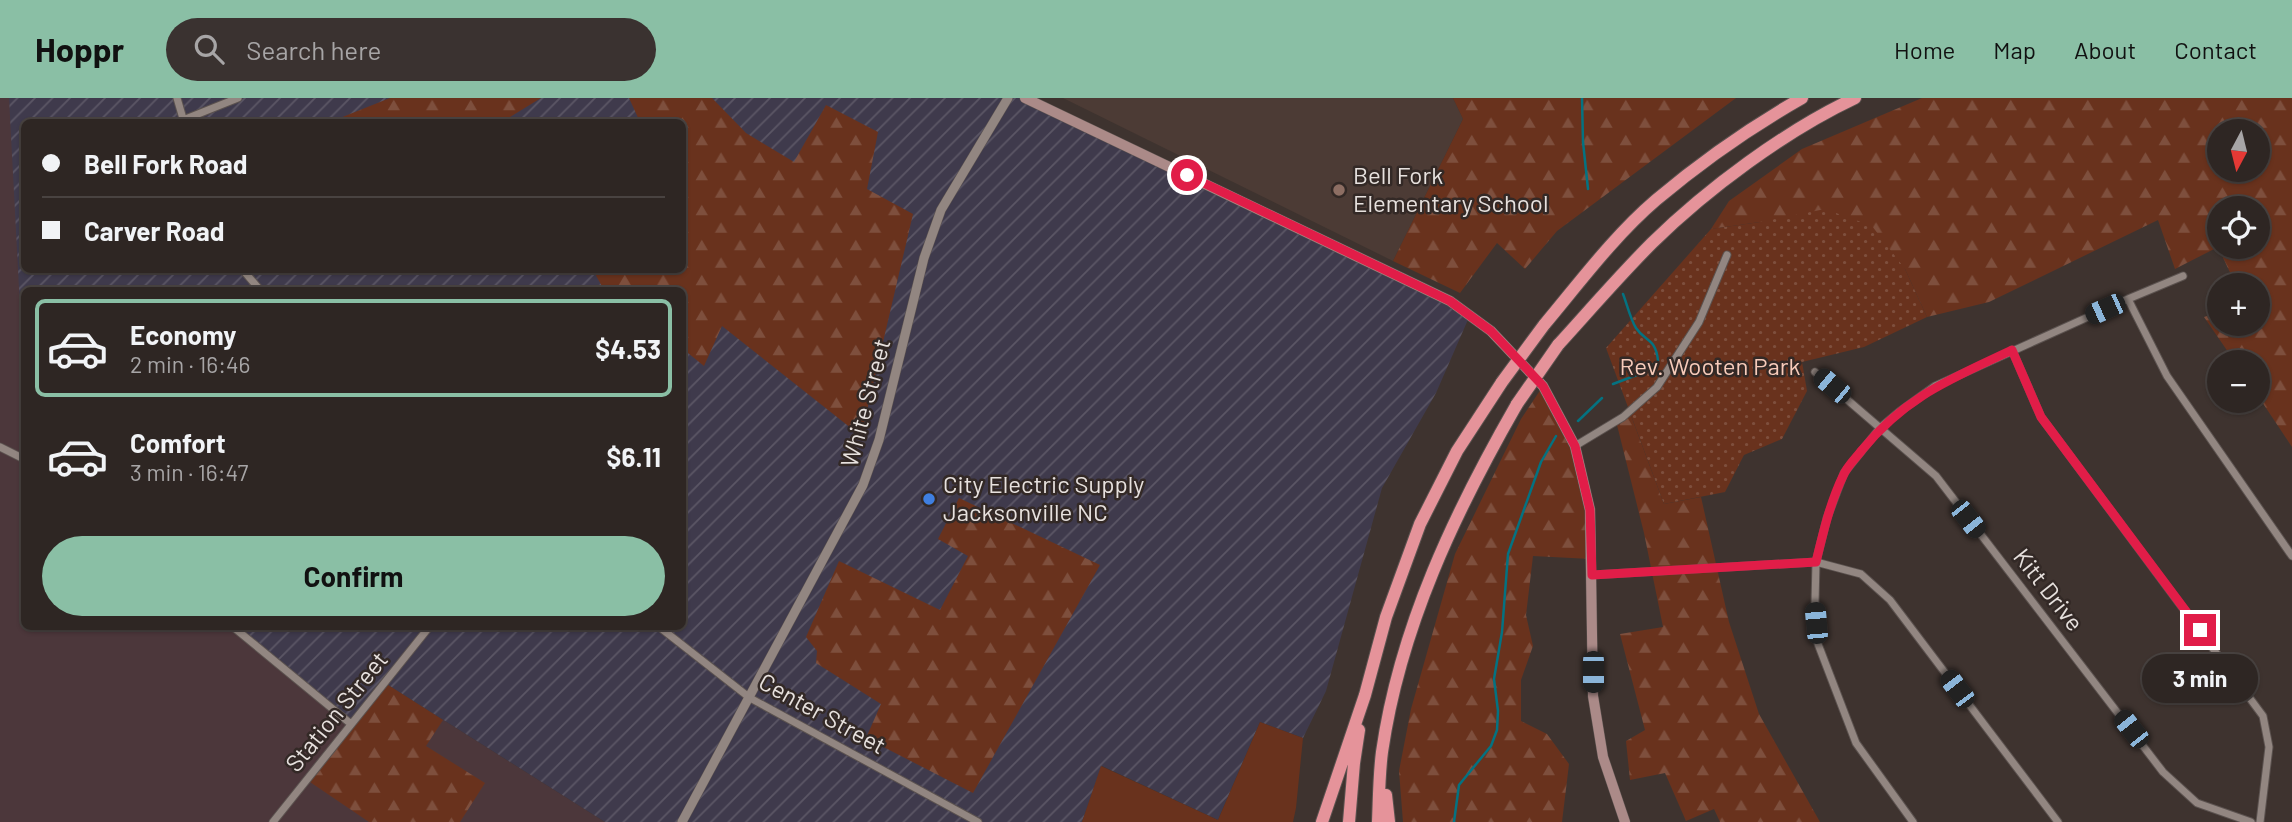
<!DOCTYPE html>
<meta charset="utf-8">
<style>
:root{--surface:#2e2623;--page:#3a3230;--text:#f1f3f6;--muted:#a7a5a6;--line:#494341;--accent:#8abfa5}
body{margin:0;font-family:Barlow,sans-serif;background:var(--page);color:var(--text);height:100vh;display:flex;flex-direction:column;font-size:26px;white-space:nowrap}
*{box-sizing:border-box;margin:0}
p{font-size:23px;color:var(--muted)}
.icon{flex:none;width:38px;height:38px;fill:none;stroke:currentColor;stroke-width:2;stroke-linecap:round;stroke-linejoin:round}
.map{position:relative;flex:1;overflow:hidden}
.sheet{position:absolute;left:21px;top:189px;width:665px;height:343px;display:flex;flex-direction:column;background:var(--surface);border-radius:10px;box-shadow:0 2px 5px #0004,0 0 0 2px var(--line)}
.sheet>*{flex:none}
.banner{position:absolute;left:21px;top:21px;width:665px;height:154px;border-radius:10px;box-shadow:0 2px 5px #0004,0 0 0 2px var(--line);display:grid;align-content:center;height:154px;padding:0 21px;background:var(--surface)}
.needle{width:46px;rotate:187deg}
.buttons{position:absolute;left:2207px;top:21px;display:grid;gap:14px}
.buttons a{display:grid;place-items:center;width:63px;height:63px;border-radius:50%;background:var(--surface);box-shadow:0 2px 5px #0004,0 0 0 2px var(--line);font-size:35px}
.end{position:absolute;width:32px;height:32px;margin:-16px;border:9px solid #e11d48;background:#fff;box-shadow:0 0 0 4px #fff}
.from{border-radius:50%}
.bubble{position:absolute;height:49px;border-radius:24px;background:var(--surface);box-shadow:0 2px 5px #0004,0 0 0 2px var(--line);font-size:23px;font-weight:700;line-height:49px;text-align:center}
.car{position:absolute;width:21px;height:42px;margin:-21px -10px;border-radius:9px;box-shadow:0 0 5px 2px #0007;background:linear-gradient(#222 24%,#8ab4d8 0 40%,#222 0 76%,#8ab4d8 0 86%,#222 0)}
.banner b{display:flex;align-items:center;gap:24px;height:66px;font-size:26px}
.banner b+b{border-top:2px solid var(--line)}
.banner i{width:18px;height:18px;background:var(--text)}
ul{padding:12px 0 0;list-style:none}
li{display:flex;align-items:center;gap:21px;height:98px;margin:0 14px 10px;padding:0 7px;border:4px solid transparent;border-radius:10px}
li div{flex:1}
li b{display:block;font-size:26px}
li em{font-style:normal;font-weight:700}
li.on{border-color:var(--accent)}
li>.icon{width:63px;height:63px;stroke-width:1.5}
.cta{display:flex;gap:14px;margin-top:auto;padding:14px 21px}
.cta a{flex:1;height:80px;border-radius:42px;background:var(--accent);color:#111;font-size:28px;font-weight:700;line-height:80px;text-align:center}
header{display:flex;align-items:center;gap:42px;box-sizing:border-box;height:98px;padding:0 35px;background:var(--accent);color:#111}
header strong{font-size:33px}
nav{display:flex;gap:38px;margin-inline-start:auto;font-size:24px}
.search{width:490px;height:63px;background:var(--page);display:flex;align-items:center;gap:18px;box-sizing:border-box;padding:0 24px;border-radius:38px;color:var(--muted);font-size:26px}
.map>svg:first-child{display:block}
.commercial{fill:#4c373b}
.industrial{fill:url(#industrial-furrows);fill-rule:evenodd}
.built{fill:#4c3b35}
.green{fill:#69321d}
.forest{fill:url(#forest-firs);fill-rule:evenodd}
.park{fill:url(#park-dots)}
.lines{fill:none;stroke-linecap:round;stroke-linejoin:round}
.stream{stroke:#047281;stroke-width:2.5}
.minor-casing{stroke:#5b524f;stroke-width:9}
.tertiary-casing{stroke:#5b524f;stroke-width:10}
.secondary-casing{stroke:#5b524f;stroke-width:11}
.motorway-casing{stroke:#5b524f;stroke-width:14}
.minor{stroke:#928681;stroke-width:7}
.tertiary{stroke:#928681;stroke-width:9}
.secondary{stroke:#ab8a88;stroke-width:10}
.motorway{stroke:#e5939a;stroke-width:12}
.motorway-bridge-casing{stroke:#5b524f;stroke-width:14;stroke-linecap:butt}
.motorway-bridge{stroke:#e5939a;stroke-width:12}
.route{stroke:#e11d48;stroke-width:9}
.education-dot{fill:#8d6e63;stroke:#332926;stroke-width:2.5}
.shop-dot{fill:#3f7fe0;stroke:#332926;stroke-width:2.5}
.labels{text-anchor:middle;stroke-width:5;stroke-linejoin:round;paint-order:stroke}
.poi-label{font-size:24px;fill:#e7e1de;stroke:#332926;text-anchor:start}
.park-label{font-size:24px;fill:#f7cbba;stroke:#332926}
.street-label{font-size:24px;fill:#e7e1de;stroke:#332926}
</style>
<header>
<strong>Hoppr</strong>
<div class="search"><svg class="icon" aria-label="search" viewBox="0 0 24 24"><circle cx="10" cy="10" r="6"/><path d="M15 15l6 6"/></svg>Search here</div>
<nav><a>Home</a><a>Map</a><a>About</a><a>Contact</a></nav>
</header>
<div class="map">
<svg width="2292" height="724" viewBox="0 0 2292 724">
<defs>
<pattern id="industrial-furrows" width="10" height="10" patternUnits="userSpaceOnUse" patternTransform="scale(1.75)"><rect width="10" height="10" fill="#3f3a4c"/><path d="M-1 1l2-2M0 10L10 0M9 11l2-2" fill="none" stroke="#5b5665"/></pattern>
<pattern id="forest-firs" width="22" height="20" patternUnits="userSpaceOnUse" patternTransform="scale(1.75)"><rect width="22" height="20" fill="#69321d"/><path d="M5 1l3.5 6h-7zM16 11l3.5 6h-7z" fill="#7e4f3d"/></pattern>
<pattern id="park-dots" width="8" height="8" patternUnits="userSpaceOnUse" patternTransform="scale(1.75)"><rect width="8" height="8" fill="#69321d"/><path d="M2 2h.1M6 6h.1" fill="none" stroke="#7e4f3d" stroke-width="1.8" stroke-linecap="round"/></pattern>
</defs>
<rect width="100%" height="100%" fill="#3e332f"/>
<path class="commercial" d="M 0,0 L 11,0 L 24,248 L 24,528 L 233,529 L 385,585 L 605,724 L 0,724 Z"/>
<path class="industrial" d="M 9,0 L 1025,0 L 1470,217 L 1436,295 L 1382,390 L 1326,593 L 1303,640 L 1260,624 L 1218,722 L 1102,668 L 1082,724 L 605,724 L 385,585 L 351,626 L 233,529 L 682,528 L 682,192 L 24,192 L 24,285 ZM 24,24 L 682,24 L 682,172 L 24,172 Z"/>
<path class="built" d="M 1063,0 L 1453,0 L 1463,21 L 1393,163 Z"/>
<path class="green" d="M 1260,624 L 1303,640 L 1296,710 L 1293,724 L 1082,724 L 1101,668 L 1218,722 Z"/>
<path class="forest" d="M 390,0 L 541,0 L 502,24 L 330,24 Z
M 629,0 L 712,0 L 746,35 L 794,64 L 826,7 L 878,34 L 867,91 L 913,116 L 861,338 L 722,228 L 704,268 L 683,251 L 682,192 L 604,192 L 593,172 L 682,172 L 682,24 L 640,24 Z
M 1453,0 L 1736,0 L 1557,133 L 1525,171 L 1497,145 L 1460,195 L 1393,163 L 1463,21 Z
M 1922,0 L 2292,0 L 2292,349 L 2258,298 L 2258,264 L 2235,264 L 2204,219 L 2219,214 L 2219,226 L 2258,226 L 2258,187 L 2236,187 L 2218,149 L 2175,171 L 2158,122 L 1989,204 L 1927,219 L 1905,171 L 1760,124 L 1711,131 L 1729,103 L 1802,51 ZM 2219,33 L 2258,33 L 2258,72 L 2219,72 ZM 2219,110 L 2258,110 L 2258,149 L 2219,149 Z
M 1543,288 L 1575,348 L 1590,412 L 1591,461 L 1533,458 L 1526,517 L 1533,548 L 1521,582 L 1521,623 L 1547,636 L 1569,666 L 1562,724 L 1403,724 L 1399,673 L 1411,611 L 1455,456 L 1521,321 Z
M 1630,315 L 1664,406 L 1701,399 L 1729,524 L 1759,616 L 1820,724 L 1720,724 L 1714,711 L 1686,723 L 1665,675 L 1630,682 L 1626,643 L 1645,632 L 1620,536 L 1663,529 L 1644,435 L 1616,323 Z
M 959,400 L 1100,467 L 973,695 L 866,640 L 881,606 L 816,565 L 817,553 L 806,539 L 839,463 L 940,512 L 968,458 L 938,441 Z
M 385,585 L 443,622 L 426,648 L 485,685 L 460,724 L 369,724 L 307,682 L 354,629 Z"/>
<path class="park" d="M 1825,111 L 1872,128 L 1905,171 L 1927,219 L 1864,249 L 1802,264 L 1807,293 L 1782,341 L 1744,357 L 1725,394 L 1664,406 L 1606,250 L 1711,131 L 1760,124 Z"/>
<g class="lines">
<path class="stream" d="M 1582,0 L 1583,44 L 1588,91
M 1613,286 L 1642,275 L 1658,263 C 1656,240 1645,244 1636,230 C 1630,220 1627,206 1623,196
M 1578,323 L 1602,300
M 1454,724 L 1459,687 L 1491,648 L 1497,632 L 1498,613 L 1494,581 L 1502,534 L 1508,456 L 1541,364 L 1556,338"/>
<defs>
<path id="minor" d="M 177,0 L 184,24
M 183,22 L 238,0
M 243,172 L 260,192
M 2128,201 L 2167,278 L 2292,458
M 2012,252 L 2041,319 L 2263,618 L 2269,649 L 2260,724
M 1815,274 L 1936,378 L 2163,674 L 2197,705 L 2251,724
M 1575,348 L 1623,319 L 1657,289 L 1699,224 L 1727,157
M 0,349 L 24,361
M 1592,477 L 1816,464 L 1861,476 L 1890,502 L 2058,724
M 232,528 L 351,626
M 658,528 L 750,600 L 978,724
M 273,724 L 430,528
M 1913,724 L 1856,645 L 1818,546 L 1815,505 L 1816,464 L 1827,420 L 1844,375 L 1880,330 L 1899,314 L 1935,288 L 2128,201 L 2183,178"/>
<path id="tertiary" d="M 682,724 L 863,387 L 879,342 L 924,160 L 941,112 L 1008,0"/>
<path id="secondary" d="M 1025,0 L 1450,203 L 1491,233 L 1543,288 L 1575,348 L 1590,412 L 1593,598 L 1603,659 L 1625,724"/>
<path id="motorway" d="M 1544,227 C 1580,184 1614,138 1656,102 C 1701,64 1751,29 1802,0
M 1558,247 C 1589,213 1619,178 1652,145 C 1707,91 1785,33 1855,0
M 1386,697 L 1389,724
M 1322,724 L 1365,597 L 1386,519 L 1420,426 L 1457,353 L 1502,284
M 1349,724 L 1354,665 L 1359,632
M 1378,724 C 1379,701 1379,677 1382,654 C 1400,529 1455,414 1517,306"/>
</defs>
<use href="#minor" class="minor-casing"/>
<use href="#tertiary" class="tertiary-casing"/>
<use href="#secondary" class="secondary-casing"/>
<use href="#motorway" class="motorway-casing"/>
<use href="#minor" class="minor"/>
<use href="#tertiary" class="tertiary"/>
<use href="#secondary" class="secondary"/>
<use href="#motorway" class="motorway"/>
<defs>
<path id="motorway-bridge" d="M 1502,284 L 1544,227
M 1517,306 L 1558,247"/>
</defs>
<use href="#motorway-bridge" class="motorway-bridge-casing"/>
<use href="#motorway-bridge" class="motorway-bridge"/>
</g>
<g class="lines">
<path class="route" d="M 1187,77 L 1450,203 L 1491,233 L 1543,288 L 1575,348 L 1590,412 L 1592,477 L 1816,464 C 1823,435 1830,405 1843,378 C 1847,368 1856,360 1862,352 C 1906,298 1951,281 2012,252 L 2041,319 L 2200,532"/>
</g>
<circle class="education-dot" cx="1339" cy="92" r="7"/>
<circle class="shop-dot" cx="929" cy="401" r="7"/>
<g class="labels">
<g class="poi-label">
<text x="1353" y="86">Bell Fork<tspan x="1353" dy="28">Elementary School</tspan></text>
<text x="943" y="395">City Electric Supply<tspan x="943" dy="28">Jacksonville NC</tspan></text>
</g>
<g class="park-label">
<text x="1710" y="277">Rev. Wooten Park</text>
</g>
<g class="street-label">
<text transform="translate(866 305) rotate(-75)" y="8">White Street</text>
<text transform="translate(2048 492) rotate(52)" y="8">Kitt Drive</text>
<text transform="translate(337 614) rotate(-51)" y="8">Station Street</text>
<text transform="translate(822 616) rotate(29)" y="8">Center Street</text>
</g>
</g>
</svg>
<div class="buttons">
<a><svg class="needle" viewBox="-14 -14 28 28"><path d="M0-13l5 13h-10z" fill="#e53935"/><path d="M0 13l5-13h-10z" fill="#a7a5a6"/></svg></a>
<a><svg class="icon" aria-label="locate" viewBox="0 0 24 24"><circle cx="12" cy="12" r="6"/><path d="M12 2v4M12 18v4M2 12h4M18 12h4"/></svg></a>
<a>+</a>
<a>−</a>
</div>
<i class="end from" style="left:1187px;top:77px"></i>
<i class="end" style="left:2200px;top:532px"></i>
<div class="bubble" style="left:2142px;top:556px;width:116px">3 min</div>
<i class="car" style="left:2105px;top:211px;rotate:246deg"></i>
<i class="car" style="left:1832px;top:288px;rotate:310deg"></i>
<i class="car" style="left:1968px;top:421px;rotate:142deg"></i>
<i class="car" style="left:1816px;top:525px;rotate:355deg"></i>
<i class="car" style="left:1593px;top:574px;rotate:180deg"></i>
<i class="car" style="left:1957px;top:591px;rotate:323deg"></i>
<i class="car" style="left:2131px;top:631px;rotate:322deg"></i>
<div class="banner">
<b><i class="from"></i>Bell Fork Road</b>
<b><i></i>Carver Road</b>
</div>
<section class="sheet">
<ul>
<li class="on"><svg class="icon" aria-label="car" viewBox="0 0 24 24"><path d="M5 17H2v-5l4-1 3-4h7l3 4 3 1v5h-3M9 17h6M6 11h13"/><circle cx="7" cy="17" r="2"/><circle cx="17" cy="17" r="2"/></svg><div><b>Economy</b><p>2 min · 16:46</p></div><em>$4.53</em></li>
<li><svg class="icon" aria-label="car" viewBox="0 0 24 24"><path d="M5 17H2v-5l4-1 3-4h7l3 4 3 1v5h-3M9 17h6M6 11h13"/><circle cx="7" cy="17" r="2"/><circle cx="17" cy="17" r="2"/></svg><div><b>Comfort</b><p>3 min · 16:47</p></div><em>$6.11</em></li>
</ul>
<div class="cta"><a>Confirm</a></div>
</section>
</div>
